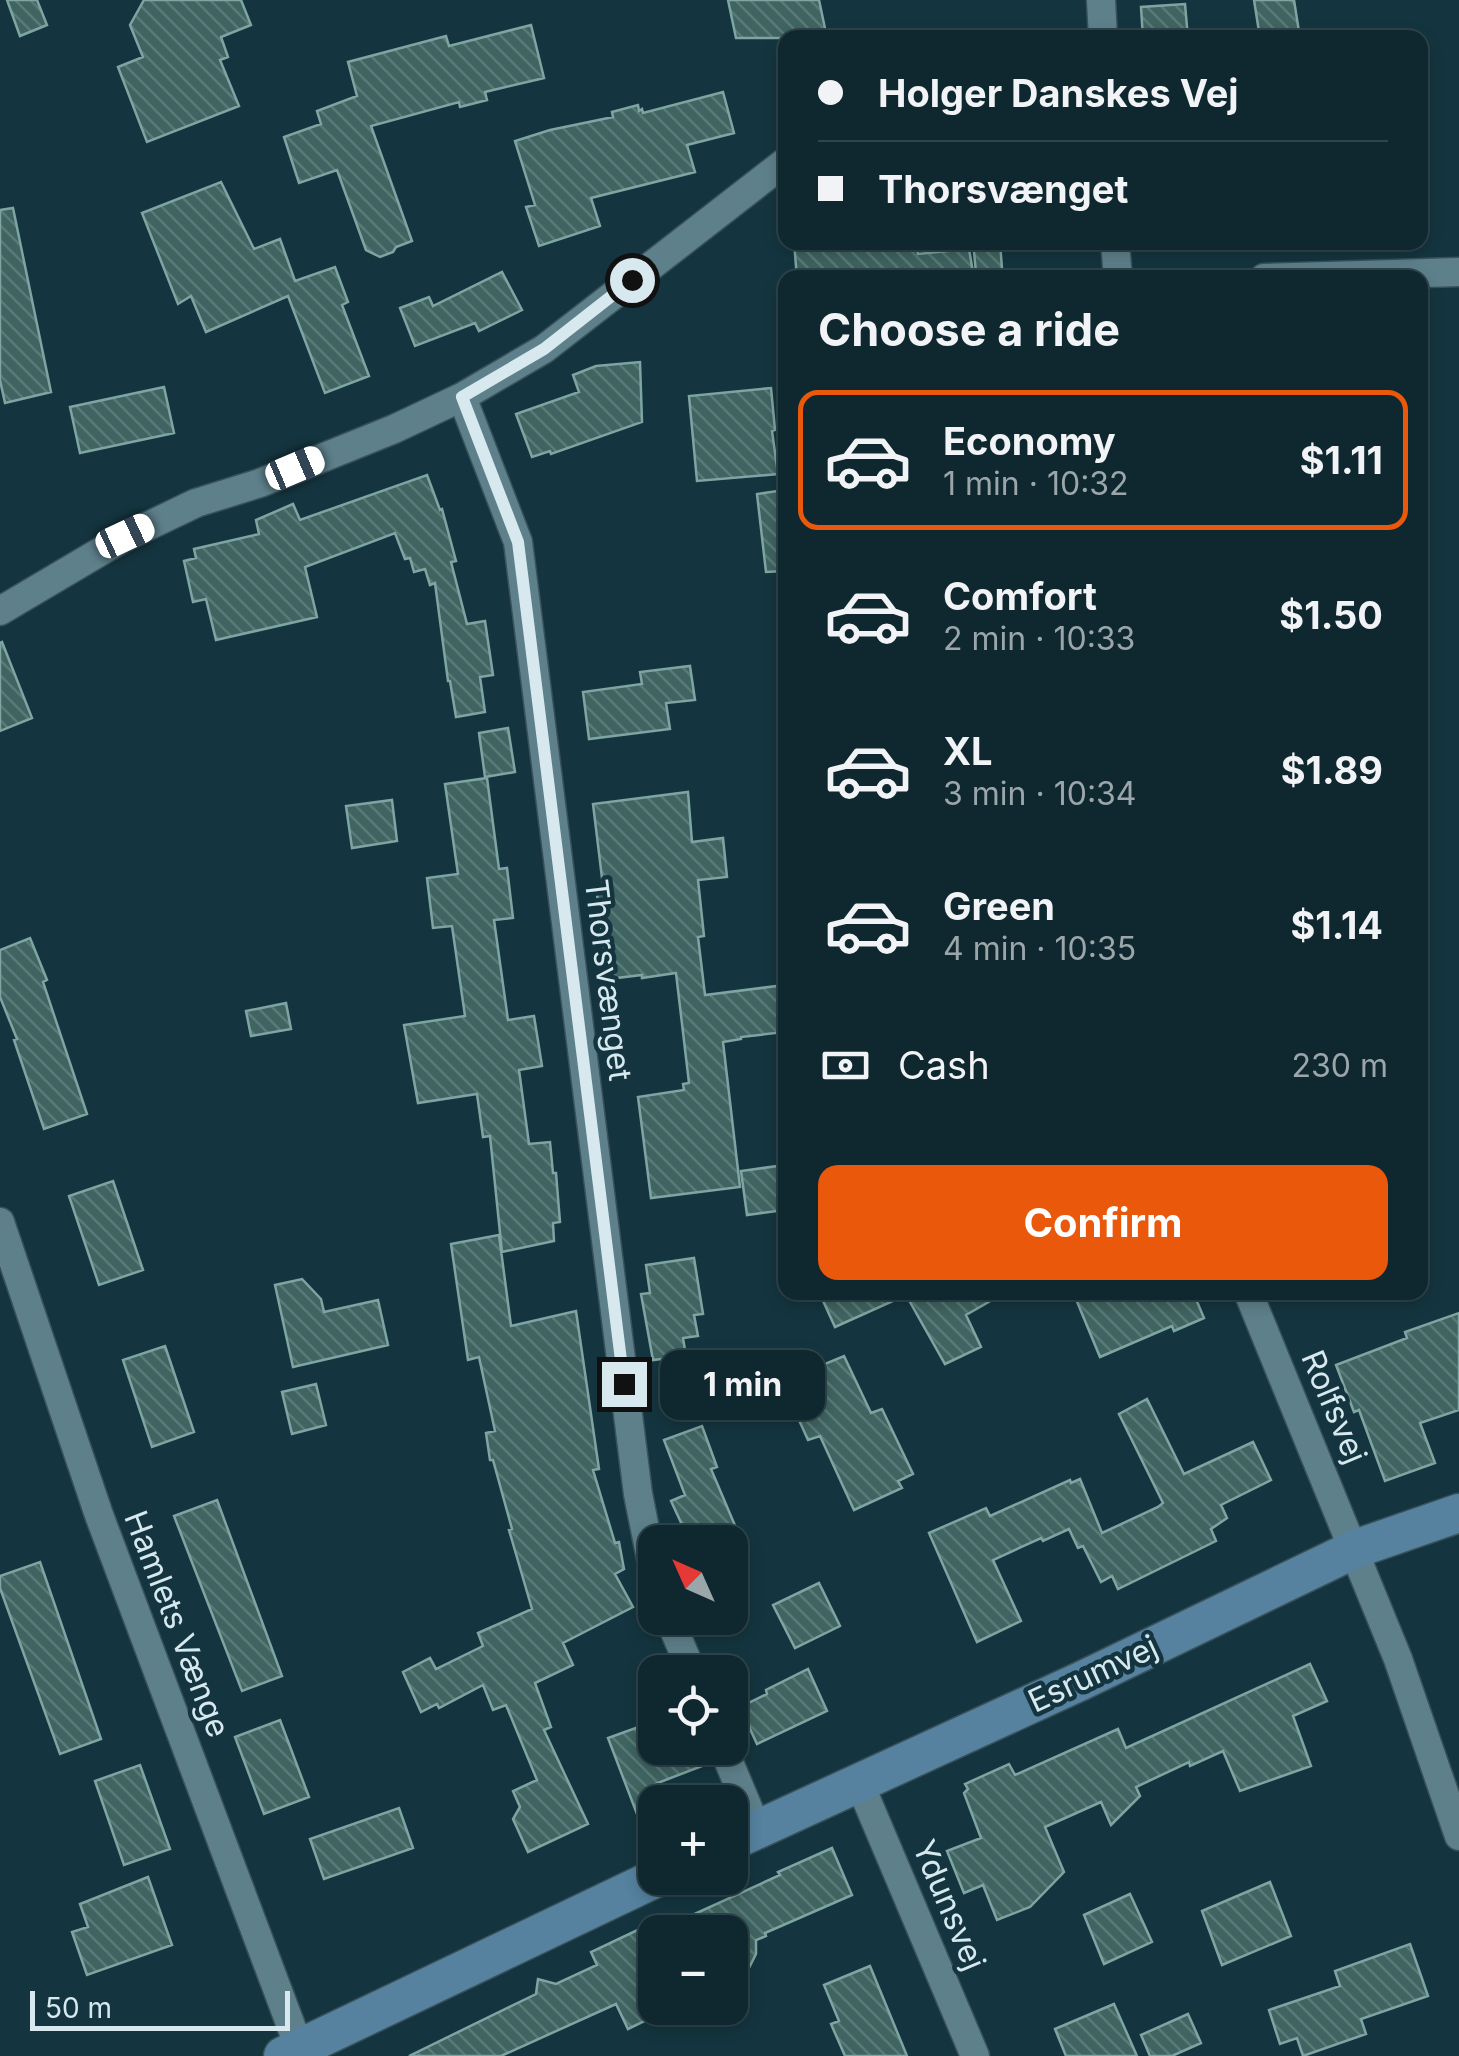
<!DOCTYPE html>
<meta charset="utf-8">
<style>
:root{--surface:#0f282f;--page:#183037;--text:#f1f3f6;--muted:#9ba6aa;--line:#2f444b;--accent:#ea580c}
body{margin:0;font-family:Inter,sans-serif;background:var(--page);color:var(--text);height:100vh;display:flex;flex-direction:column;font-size:38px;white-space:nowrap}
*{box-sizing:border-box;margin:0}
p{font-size:32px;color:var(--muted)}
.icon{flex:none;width:55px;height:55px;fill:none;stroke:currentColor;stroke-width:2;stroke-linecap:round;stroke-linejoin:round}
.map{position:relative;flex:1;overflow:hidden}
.sheet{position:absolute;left:778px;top:270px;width:650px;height:1030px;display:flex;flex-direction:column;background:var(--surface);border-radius:20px;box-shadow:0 5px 15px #0003,0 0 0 2px var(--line)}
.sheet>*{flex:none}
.guide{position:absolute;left:778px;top:30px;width:650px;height:220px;border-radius:20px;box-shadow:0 5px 15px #0003,0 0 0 2px var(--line);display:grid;align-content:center;height:220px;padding:0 40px;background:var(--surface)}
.needle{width:65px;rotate:315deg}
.fabs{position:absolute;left:638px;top:1525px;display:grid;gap:20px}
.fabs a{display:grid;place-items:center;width:110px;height:110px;border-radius:20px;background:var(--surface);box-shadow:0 5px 15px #0003,0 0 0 2px var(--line);font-size:50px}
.scale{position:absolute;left:30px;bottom:25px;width:260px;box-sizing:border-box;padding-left:10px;border:5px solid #d7e9ef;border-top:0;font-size:28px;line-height:35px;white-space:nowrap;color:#d7e9ef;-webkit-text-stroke:8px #14353f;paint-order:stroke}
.end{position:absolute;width:45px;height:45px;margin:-22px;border:12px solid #d7e9ef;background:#111;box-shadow:0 0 0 5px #111}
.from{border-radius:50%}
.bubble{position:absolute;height:70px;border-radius:20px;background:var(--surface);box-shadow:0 5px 15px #0003,0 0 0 2px var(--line);font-size:32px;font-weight:700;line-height:70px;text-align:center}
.car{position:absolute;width:30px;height:60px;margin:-30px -15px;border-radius:12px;box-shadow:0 0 8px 2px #0007;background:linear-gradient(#fff 24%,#345 0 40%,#fff 0 76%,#345 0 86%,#fff 0)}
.guide b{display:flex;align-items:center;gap:35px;height:95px;font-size:38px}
.guide b+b{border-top:2px solid var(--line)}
.guide i{width:25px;height:25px;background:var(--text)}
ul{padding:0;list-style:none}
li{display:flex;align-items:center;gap:30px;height:140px;margin:0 20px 15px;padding:0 20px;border:5px solid transparent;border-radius:20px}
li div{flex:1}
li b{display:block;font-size:38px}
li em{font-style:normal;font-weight:700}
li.on{border-color:var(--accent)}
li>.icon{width:90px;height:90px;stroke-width:1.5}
h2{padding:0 40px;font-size:45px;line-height:120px}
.pay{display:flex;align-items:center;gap:25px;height:110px;padding:0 40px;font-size:38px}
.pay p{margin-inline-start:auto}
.cta{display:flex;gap:20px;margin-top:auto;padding:20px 40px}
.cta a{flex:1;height:115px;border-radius:20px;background:var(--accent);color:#fff;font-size:40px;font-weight:700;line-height:115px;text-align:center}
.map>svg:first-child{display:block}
.building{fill:url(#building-back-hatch);stroke:#7fa5a2;stroke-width:2.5}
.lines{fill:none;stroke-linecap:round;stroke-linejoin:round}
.street-casing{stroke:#38515a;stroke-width:31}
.secondary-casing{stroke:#38515a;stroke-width:41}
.street{stroke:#5e808b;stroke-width:28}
.secondary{stroke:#56829f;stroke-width:38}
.route{stroke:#d7e9ef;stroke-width:12}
.labels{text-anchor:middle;stroke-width:9;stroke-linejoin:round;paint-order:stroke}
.street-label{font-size:32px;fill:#d7e9ef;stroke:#14353f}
</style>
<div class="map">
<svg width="1459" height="2056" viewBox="0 0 1459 2056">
<defs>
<pattern id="building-back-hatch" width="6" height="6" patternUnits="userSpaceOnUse" patternTransform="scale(2.5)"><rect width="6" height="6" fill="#3f6461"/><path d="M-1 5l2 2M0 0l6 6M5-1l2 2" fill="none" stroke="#5a7a78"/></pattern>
</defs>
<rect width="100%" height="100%" fill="#14353f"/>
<path class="building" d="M 7,0 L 37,0 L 47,25 L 20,36 Z
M 144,0 L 241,0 L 251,25 L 221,37 L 228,57 L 220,60 L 239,106 L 147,142 L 118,67 L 143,57 L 130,25 Z
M 728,0 L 819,0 L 827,38 L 736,38 Z
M 1254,0 L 1294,0 L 1300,38 L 1260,38 Z
M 1185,4 L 1188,38 L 1143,38 L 1141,7 Z
M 531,25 L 544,78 L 485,92 L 487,100 L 460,107 L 459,102 L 371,126 L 412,241 L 396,247 L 393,252 L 380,257 L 366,250 L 337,170 L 299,183 L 284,137 L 321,124 L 317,111 L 357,96 L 348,62 L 446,36 L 449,46 Z
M 723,92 L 734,133 L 687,145 L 695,172 L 591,198 L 600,226 L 539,246 L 526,207 L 535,205 L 515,141 L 550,130 L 613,117 L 612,112 L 638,105 L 639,111 L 642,109 L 643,113 Z
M 221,182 L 254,249 L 280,239 L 295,281 L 335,267 L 348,302 L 342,305 L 369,376 L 325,393 L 288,296 L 206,332 L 191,296 L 178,304 L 142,213 Z
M 13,208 L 51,392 L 5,403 L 0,380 L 0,210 Z
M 794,242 L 916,242 L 918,254 L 969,249 L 974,278 L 797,278 Z
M 973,242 L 1000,242 L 1002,269 L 976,272 Z
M 502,272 L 522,310 L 479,331 L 475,323 L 415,346 L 400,308 L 429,297 L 433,306 Z
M 640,362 L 642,422 L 551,454 L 550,451 L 532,457 L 516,414 L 579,392 L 573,375 L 596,366 Z
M 164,387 L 174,433 L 80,453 L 70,407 Z
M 771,388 L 775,430 L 772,431 L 778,474 L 697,481 L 689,396 Z
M 427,475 L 440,510 L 442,509 L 456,561 L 451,562 L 467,624 L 485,621 L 493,675 L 480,677 L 485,712 L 456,717 L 450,681 L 448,681 L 435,583 L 430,585 L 425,569 L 414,572 L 410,558 L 405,559 L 395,533 L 305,567 L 317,617 L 216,640 L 206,599 L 193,602 L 184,561 L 196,558 L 194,549 L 259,534 L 256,520 L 293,504 L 300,520 Z
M 785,490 L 785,571 L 766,572 L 757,494 Z
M 2,642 L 32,718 L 0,731 L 0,643 Z
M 690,666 L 695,700 L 666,703 L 670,729 L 589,739 L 583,692 L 642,684 L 640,672 Z
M 508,728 L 515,772 L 485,777 L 479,733 Z
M 487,778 L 499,869 L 507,868 L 513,918 L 494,920 L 508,1020 L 534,1016 L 542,1066 L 519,1070 L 529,1144 L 550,1142 L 553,1173 L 556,1173 L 560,1222 L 553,1223 L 554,1241 L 502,1252 L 490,1136 L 483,1137 L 477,1094 L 418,1103 L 404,1025 L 465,1016 L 452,926 L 433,928 L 427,878 L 458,874 L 445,784 Z
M 688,792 L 692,842 L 723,838 L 727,877 L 698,880 L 704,936 L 698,937 L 705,995 L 785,985 L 785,1032 L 741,1037 L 741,1039 L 723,1042 L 740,1187 L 651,1198 L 638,1097 L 684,1090 L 683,1084 L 689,1083 L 676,973 L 642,978 L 642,975 L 608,979 L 596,887 L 603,886 L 593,804 Z
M 392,800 L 397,841 L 352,848 L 346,806 Z
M 30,938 L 47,980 L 43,982 L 87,1114 L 44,1129 L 14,1040 L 17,1039 L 0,997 L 0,950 Z
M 286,1003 L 291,1029 L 251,1036 L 246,1011 Z
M 785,1165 L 785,1210 L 747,1215 L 741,1171 Z
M 113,1181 L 143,1270 L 99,1285 L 69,1196 Z
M 499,1235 L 511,1326 L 576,1311 L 599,1469 L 593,1470 L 615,1543 L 619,1542 L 624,1569 L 615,1574 L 633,1607 L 563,1643 L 573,1665 L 535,1683 L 551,1727 L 544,1730 L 588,1824 L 528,1852 L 513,1819 L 520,1807 L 513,1791 L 537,1780 L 506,1705 L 493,1710 L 483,1685 L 439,1708 L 437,1704 L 421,1712 L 403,1672 L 430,1658 L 436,1669 L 483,1646 L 478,1633 L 532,1609 L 509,1530 L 512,1529 L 493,1460 L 490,1460 L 486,1433 L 495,1431 L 479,1357 L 468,1360 L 451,1244 Z
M 694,1258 L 703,1314 L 694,1315 L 698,1336 L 683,1338 L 686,1356 L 653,1360 L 641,1294 L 650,1293 L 646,1265 Z
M 302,1279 L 321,1299 L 324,1312 L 378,1300 L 388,1345 L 293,1367 L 275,1285 Z
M 819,1292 L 1006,1292 L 966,1315 L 981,1347 L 945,1364 L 906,1295 L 835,1327 Z
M 1073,1292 L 1193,1292 L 1204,1318 L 1174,1331 L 1172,1326 L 1100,1357 Z
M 1459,1313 L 1459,1410 L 1420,1423 L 1435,1463 L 1385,1481 L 1359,1410 L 1354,1412 L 1336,1365 L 1407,1338 L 1405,1332 Z
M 165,1346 L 194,1432 L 152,1447 L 123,1360 Z
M 844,1356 L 871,1413 L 882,1409 L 913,1474 L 898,1481 L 902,1488 L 854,1510 L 820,1436 L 808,1440 L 794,1409 L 786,1380 Z
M 316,1384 L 326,1425 L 292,1434 L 282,1392 Z
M 1147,1399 L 1184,1474 L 1253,1442 L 1271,1480 L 1221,1505 L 1227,1518 L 1211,1529 L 1216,1541 L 1118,1589 L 1112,1576 L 1101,1582 L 1083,1546 L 1078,1548 L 1069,1529 L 1043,1541 L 1041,1538 L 993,1560 L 1021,1621 L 977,1642 L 929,1533 L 986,1508 L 990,1516 L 1070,1480 L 1071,1483 L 1080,1479 L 1102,1533 L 1158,1507 L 1163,1503 L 1119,1414 Z
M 702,1426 L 717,1467 L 711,1469 L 742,1542 L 690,1542 L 671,1501 L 685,1495 L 664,1440 Z
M 217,1500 L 282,1676 L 242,1691 L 174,1516 Z
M 40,1562 L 101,1739 L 60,1754 L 0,1588 L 0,1576 Z
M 819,1583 L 840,1626 L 795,1648 L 773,1605 Z
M 1310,1664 L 1327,1701 L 1293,1716 L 1311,1766 L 1240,1791 L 1223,1751 L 1190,1766 L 1189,1762 L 1136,1787 L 1140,1796 L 1111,1825 L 1101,1802 L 1045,1827 L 1064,1872 L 1030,1907 L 997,1920 L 983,1885 L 964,1893 L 947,1851 L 981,1838 L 964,1793 L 968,1789 L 965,1784 L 1009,1764 L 1015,1775 L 1118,1729 L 1126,1748 Z
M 808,1669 L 827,1711 L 757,1744 L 740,1707 L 767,1694 L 766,1690 Z
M 280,1720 L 309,1797 L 264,1814 L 235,1737 Z
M 655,1721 L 655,1748 L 706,1748 L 710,1763 L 655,1784 L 653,1856 L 608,1738 Z
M 140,1765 L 170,1849 L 124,1865 L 95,1781 Z
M 399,1808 L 413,1848 L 324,1879 L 310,1839 Z
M 832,1848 L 852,1895 L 765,1933 L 766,1936 L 756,1940 L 756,1954 L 730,2006 L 730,1932 L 655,1932 L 780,1875 L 778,1872 Z
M 148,1877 L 172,1945 L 87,1975 L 72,1932 L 88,1927 L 80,1904 Z
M 1270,1882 L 1291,1936 L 1222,1965 L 1202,1911 Z
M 1130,1894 L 1152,1942 L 1104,1964 L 1084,1915 Z
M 644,1927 L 655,1950 L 655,2016 L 628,2029 L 616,2004 L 501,2056 L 409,2056 L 536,1994 L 538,1979 L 556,1984 L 597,1965 L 591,1952 Z
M 1410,1944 L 1428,1996 L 1361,2019 L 1366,2034 L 1303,2056 L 1297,2038 L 1280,2044 L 1269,2010 L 1340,1986 L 1335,1971 Z
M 870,1966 L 907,2056 L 845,2056 L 831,2024 L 839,2021 L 824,1985 Z
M 1114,2004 L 1137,2056 L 1066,2056 L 1055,2029 Z
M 1188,2014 L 1201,2043 L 1172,2056 L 1150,2056 L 1141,2035 Z"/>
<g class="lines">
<defs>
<path id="street" d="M 1101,0 L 1103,38
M 1115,242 L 1118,278
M 1264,278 L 1459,272
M 462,397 L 518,542 L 638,1494 L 655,1579
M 0,611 L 125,537 L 196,503 L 260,483 L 394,429 L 462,397 L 544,349 L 785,162
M 0,1222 L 99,1515 L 299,2047
M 1248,1292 L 1398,1659 L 1459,1836
M 669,1618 L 692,1672
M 723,1748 L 757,1829
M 859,1782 L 975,2056"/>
<path id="secondary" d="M 730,1842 L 1081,1681 L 1355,1549 L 1459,1513
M 283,2056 L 656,1878"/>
</defs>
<use href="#street" class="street-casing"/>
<use href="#secondary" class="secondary-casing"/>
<use href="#street" class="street"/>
<use href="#secondary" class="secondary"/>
</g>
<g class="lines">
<path class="route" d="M 624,1384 L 518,542 L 462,397 L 544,349 L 632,280"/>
</g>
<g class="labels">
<g class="street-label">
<text transform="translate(608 980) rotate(83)" y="11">Thorsvænget</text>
<text transform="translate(1334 1407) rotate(67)" y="11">Rolfsvej</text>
<text transform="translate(177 1624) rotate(69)" y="11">Hamlets Vænge</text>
<text transform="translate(1093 1674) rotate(-25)" y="11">Esrumvej</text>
<text transform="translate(949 1905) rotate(67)" y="11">Ydunsvej</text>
</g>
</g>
</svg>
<div class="fabs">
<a><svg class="needle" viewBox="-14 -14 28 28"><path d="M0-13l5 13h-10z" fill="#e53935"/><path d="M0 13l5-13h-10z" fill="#9ba6aa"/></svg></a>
<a><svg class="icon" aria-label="locate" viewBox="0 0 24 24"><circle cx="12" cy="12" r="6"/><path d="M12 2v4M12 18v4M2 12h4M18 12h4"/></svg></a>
<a>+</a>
<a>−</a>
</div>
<div class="scale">50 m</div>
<i class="end from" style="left:632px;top:280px"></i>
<i class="end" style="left:624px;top:1384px"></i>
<div class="bubble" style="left:660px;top:1350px;width:165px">1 min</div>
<i class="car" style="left:295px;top:468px;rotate:67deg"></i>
<i class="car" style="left:125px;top:536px;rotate:65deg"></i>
<div class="guide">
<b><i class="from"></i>Holger Danskes Vej</b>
<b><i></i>Thorsvænget</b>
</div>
<section class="sheet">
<h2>Choose a ride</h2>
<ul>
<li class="on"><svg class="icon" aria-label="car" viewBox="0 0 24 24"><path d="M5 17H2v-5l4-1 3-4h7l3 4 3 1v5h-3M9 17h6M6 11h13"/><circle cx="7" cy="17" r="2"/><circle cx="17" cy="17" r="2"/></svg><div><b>Economy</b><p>1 min · 10:32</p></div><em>$1.11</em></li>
<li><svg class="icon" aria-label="car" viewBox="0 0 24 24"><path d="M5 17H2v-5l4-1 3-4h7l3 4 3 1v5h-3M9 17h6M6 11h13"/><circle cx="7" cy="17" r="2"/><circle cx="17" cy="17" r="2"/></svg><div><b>Comfort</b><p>2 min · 10:33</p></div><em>$1.50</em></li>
<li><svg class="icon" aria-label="car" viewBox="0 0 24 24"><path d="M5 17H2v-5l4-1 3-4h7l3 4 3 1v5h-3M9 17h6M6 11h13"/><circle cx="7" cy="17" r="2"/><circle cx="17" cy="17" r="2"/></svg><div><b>XL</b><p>3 min · 10:34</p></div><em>$1.89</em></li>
<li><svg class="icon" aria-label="car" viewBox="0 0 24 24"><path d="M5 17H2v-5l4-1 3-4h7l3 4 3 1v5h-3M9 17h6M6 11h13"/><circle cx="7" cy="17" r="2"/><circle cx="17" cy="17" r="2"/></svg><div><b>Green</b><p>4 min · 10:35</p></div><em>$1.14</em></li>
</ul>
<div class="pay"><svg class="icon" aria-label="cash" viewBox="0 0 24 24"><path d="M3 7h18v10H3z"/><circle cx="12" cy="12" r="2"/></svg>Cash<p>230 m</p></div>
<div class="cta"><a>Confirm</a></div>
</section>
</div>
